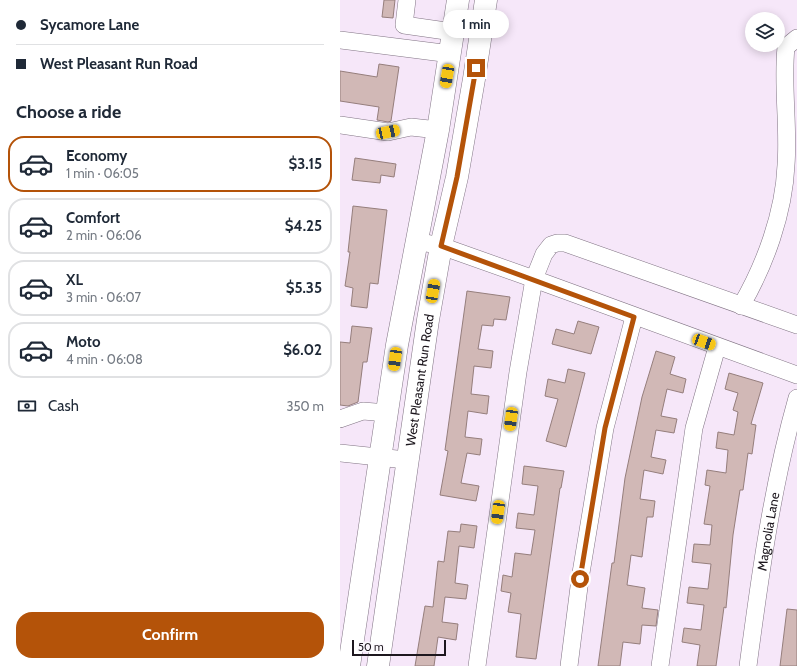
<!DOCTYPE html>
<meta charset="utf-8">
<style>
:root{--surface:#fff;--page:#f2f2f3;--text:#1f2937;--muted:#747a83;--line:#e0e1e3;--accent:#b45309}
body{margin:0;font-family:Cabin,sans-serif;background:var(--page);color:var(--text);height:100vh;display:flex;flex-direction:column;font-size:15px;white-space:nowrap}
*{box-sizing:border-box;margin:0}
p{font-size:13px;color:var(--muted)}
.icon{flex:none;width:22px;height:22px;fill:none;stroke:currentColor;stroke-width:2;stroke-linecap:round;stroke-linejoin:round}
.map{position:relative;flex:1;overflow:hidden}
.drawer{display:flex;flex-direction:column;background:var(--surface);width:340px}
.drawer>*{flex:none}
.guide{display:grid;align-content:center;height:88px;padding:0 16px;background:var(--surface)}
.buttons{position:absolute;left:405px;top:12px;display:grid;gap:8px}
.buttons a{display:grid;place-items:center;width:40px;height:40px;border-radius:50%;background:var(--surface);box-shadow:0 2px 10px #0003;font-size:20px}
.scale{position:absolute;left:12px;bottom:10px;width:94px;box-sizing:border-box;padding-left:4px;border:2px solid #1d171e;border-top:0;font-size:11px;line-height:14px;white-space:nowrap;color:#1d171e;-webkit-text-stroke:3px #fcf9fd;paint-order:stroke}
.end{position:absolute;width:18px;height:18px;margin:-9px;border:5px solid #b45309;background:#fff;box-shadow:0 0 0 2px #fff}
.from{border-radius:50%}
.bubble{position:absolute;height:28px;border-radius:14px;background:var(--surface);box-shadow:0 2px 10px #0003;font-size:13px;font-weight:800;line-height:28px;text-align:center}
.car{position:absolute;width:12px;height:24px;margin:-12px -6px;border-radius:5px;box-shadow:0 0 3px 1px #0007;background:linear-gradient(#f5c518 24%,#345 0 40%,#f5c518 0 76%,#345 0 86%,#f5c518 0)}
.guide b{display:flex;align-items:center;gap:14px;height:38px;font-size:15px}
.guide b+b{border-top:1px solid var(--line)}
.guide i{width:10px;height:10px;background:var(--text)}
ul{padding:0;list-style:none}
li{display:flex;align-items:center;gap:12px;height:56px;margin:0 8px 6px;padding:0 8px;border:2px solid var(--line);border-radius:16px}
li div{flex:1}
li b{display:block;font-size:15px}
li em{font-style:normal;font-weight:800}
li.selected{border-color:var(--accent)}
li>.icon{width:36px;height:36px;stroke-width:1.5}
h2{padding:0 16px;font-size:18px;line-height:48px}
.pay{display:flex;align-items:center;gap:10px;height:44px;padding:0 16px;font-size:15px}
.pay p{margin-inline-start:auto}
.action{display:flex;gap:8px;margin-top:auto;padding:8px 16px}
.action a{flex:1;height:46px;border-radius:16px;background:var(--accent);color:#fff;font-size:16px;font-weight:800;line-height:46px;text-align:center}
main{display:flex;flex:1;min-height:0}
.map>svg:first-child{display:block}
.building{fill:#d1b8b6;stroke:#957e7c}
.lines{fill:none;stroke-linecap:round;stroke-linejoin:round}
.minor-casing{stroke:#817484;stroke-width:18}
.major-casing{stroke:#817484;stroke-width:23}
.minor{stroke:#fff;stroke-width:17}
.major{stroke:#fff;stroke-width:22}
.route{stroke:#b45309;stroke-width:5}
.labels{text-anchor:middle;stroke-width:4;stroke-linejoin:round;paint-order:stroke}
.street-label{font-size:13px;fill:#1d171e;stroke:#fcf9fd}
</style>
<main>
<section class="drawer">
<div class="guide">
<b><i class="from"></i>Sycamore Lane</b>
<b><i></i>West Pleasant Run Road</b>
</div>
<h2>Choose a ride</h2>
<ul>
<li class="selected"><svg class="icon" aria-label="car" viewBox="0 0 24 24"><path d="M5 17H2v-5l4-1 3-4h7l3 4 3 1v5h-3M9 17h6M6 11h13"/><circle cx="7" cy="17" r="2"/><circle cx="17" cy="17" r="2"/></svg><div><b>Economy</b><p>1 min · 06:05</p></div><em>$3.15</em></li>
<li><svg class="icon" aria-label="car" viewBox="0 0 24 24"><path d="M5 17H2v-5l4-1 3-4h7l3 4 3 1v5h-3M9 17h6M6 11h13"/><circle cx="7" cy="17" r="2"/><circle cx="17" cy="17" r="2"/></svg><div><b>Comfort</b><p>2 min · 06:06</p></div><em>$4.25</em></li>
<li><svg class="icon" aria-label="car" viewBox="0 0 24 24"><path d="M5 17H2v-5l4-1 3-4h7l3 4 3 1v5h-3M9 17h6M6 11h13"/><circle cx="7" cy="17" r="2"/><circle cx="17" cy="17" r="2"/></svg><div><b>XL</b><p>3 min · 06:07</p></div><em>$5.35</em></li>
<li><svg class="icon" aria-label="car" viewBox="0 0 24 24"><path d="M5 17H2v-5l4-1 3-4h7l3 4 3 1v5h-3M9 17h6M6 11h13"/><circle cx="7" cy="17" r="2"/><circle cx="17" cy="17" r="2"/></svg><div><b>Moto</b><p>4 min · 06:08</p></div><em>$6.02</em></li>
</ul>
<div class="pay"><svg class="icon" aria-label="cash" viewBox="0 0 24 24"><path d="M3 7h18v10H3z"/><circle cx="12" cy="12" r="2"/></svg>Cash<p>350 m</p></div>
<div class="action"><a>Confirm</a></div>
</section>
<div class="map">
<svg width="457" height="666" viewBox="0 0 457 666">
<rect width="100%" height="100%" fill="#f6e7f9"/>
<path class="building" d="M 44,0 L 55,0 L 53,18 L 42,17 Z
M 39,64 L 59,67 L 51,121 L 48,122 L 37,120 L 39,107 L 0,101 L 0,71 L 37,77 Z
M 15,158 L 56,164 L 54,177 L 41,175 L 40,183 L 12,180 Z
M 13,206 L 47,210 L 38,284 L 30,283 L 27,308 L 11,306 L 13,288 L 5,286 L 10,252 L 8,252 Z
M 127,291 L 170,297 L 166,320 L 154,319 L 153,326 L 142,325 L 138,349 L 153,351 L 151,368 L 134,366 L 131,394 L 149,396 L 147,414 L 128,411 L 125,437 L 142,439 L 140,455 L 127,453 L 121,483 L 139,486 L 136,501 L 100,495 L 108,451 L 105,450 Z
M 238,321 L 259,327 L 251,354 L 212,344 L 216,329 L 234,334 Z
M 12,326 L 32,328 L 27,362 L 23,362 L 18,402 L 8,406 L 0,405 L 0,342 L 10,343 Z
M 316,351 L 335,357 L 330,374 L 346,379 L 343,393 L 327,389 L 321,416 L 337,419 L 334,433 L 316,430 L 311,457 L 326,460 L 323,474 L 304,470 L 300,499 L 315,501 L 313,517 L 307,517 L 302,557 L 291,555 L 287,585 L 305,588 L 302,608 L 318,610 L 316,626 L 302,625 L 300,644 L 283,642 L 280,666 L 258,666 L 272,563 L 274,563 L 285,478 L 302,397 Z
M 228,369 L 245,373 L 226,447 L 206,441 L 218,399 L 205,396 L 208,379 L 225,383 Z
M 389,373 L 423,383 L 411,424 L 416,425 L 412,454 L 408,453 L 403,490 L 400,490 L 393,535 L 386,608 L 384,607 L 376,666 L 357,666 L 360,645 L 342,642 L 344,628 L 361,630 L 364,605 L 347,603 L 349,587 L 368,589 L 371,564 L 352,562 L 354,544 L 370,545 L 372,525 L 364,524 L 370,486 L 365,485 L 367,470 L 386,473 L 388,450 L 376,448 L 378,432 L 394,435 L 398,412 L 393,410 L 398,393 L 385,389 Z
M 184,466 L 224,471 L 221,488 L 220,488 L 196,659 L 176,657 L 181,614 L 168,612 L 171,593 L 161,591 L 163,575 L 172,577 L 175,553 L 191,555 L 195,530 L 176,528 L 178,513 L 194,515 L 198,486 L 182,484 Z
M 121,524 L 137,526 L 134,548 L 119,546 L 115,583 L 128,585 L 126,599 L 105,597 L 102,622 L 118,624 L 116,640 L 98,637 L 94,666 L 75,666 L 85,606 L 93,607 L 98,561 L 104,562 L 108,531 L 120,532 Z
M 447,609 L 457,610 L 457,666 L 440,666 Z"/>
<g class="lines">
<defs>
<g id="minor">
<path d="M 67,0 L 64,25 L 113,32"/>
<path d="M 0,40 L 111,54"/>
<path d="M 0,125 L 48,132 L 71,127 L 98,130"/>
<path d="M 76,241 L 101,246 L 194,279 L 457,375"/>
<path d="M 401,306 C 425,265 444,213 446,165 C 449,126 442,86 446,47 L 457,38"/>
<path d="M 0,419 L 23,411 L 47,413"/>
<path d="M 0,453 L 66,460"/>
<path d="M 137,666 L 178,372 L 194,279 L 204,254 L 211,245 L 217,243 L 225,243 L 457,325"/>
<path d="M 229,666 L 240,579 L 265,428 L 294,317"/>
<path d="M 320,666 L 354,428 L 377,347"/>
<path id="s1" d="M 408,666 C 420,576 432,486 457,398"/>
</g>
<g id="major">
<path d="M 9,666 L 57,345 L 98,130 L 118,0"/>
<path id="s2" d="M 38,666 L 88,320 L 101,246 L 117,177 L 134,79 L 146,0"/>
</g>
</defs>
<use href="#minor" class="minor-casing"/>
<use href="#major" class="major-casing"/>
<use href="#minor" class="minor"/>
<use href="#major" class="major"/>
</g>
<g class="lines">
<path class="route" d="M 136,68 L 117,177 L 101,246 L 294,317 L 265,428 L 240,579"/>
</g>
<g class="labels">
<g class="street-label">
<text dy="5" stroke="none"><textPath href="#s2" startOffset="289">West Pleasant Run Road</textPath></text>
<text dy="5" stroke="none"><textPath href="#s1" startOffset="136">Magnolia Lane</textPath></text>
</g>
</g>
</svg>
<div class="buttons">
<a><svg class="icon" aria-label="layers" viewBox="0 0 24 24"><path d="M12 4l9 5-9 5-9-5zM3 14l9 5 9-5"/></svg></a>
</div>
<div class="scale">50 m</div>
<i class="end from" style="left:240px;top:579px"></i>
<i class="end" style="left:136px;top:68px"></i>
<div class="bubble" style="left:103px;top:10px;width:66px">1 min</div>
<i class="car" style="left:107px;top:76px;rotate:190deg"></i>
<i class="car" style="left:48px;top:132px;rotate:78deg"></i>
<i class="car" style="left:93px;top:291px;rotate:10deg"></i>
<i class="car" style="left:364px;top:342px;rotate:110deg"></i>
<i class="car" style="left:55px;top:359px;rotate:188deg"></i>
<i class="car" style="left:171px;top:419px;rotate:188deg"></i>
<i class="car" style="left:158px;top:512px;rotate:188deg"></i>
</div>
</main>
